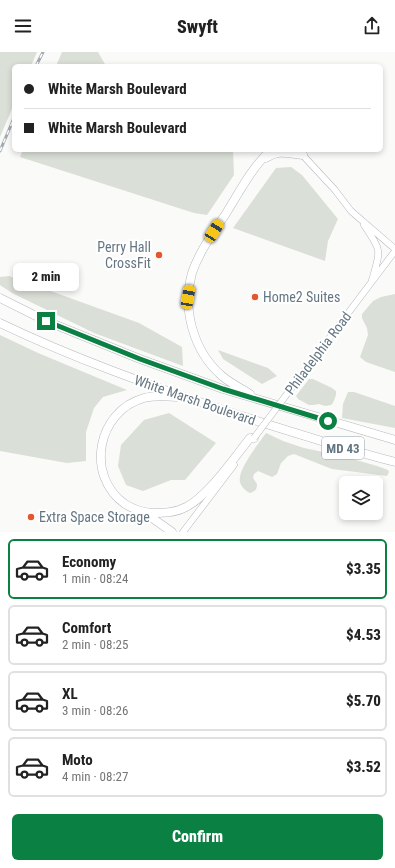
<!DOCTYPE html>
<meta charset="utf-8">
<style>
:root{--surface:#fff;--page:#f2f2f2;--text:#222;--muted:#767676;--line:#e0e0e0;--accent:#0b8043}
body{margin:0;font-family:"Roboto Condensed",sans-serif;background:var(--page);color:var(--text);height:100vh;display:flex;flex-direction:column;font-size:15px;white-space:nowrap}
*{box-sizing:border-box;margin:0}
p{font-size:13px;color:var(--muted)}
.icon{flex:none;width:22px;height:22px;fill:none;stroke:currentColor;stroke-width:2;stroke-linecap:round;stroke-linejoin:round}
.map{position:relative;height:480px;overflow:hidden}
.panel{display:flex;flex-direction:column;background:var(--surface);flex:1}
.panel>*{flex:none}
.top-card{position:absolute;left:12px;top:12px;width:371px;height:88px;border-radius:6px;box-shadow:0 2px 6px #0003;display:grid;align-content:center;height:88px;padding:0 12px;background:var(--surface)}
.tools{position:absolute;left:339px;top:424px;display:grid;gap:8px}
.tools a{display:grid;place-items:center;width:44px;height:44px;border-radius:6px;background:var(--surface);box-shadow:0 2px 6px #0003;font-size:20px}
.end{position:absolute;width:18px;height:18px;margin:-9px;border:5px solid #0b8043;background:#fff;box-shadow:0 0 0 2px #fff}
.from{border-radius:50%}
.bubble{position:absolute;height:28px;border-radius:6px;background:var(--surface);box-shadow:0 2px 6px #0003;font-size:13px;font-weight:800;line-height:28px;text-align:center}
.car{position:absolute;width:12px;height:24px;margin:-12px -6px;border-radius:5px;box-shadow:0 0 3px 1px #0007;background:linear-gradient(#f5c518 24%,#345 0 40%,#f5c518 0 76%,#345 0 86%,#f5c518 0)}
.top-card b{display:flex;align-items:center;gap:14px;height:38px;font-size:15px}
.top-card b+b{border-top:1px solid var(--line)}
.top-card i{width:10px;height:10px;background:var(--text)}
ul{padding:7px 0 0;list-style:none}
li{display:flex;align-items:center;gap:12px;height:60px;margin:0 8px 6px;padding:0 4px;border:2px solid var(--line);border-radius:6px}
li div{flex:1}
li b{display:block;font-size:15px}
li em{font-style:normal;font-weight:800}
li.selected{border-color:var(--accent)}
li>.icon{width:36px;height:36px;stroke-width:1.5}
.primary-button{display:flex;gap:8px;margin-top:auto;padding:8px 12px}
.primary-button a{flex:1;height:46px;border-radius:6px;background:var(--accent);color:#fff;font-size:16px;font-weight:800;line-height:46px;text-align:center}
header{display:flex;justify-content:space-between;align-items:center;height:52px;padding:0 12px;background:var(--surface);font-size:18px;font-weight:800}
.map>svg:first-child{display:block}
.green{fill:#dadfd7}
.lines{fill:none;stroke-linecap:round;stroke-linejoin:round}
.secondary-casing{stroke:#b3babf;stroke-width:7}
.trunk-casing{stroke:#b4b9bd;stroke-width:9}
.secondary{stroke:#fff;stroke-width:6}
.trunk{stroke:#fff;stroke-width:8}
.rail-casing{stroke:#a2aab0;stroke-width:3}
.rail{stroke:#fff;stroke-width:1.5;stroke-dasharray:4.5;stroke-linecap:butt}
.secondary-bridge-casing{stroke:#b3babf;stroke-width:7;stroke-linecap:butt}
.secondary-bridge{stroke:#fff;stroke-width:6}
.route{stroke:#0b8043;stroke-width:5}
.poi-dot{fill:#e4572e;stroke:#fff;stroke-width:1.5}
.labels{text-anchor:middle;stroke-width:4;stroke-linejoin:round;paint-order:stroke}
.shield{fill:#fff;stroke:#939fa8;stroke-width:1}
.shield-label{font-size:13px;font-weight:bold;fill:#657683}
.poi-label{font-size:14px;fill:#657683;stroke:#fff;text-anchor:start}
.street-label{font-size:14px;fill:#657683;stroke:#fff}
</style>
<header><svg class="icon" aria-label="menu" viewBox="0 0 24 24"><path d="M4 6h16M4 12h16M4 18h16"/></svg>Swyft<svg class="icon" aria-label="share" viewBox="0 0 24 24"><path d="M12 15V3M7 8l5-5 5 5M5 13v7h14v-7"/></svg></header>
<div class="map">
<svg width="395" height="480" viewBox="0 0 395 480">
<rect width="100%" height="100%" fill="#fafaf8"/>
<path class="green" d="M 0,0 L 37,0 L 31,14 L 14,14 L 14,52 L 0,85 Z
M 62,0 L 98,0 L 106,14 L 56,14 Z
M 23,98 L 233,98 L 234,123 L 207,163 L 194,161 L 20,105 Z
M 291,115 L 302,123 L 338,167 L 328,189 L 325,209 L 233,176 L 276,116 Z
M 9,224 L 139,271 L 182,295 L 183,314 L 94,281 L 12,241 L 0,233 L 0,225 Z
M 395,242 L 395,320 L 366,310 L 360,305 L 368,283 L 367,276 L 362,266 L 362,262 L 373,249 L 381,245 Z
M 0,283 L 38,301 L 127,338 L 103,345 L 94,356 L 86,380 L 86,409 L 67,411 L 0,399 Z
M 218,298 L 268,316 L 277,324 L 262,332 L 223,307 Z
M 309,327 L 313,327 L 332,336 L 336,339 L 336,343 L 333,351 L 331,353 L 325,354 L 319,352 L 313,353 L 309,353 L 298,347 L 296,344 Z
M 348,340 L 354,340 L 395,354 L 395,376 L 342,366 L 343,352 Z
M 169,361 L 216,391 L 185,428 L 171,428 L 143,439 L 126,433 L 118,414 L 121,393 L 144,368 Z
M 266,381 L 283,389 L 304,396 L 342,404 L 377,414 L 388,418 L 389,420 L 387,424 L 332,417 L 294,402 L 288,404 L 281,411 L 277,422 L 272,425 L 258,419 L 254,422 L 253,426 L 257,432 C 257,437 256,439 250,441 C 246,439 241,435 240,430 C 237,418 259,391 266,381 Z"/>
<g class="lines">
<defs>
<path id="secondary" d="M 298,98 L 335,138 L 351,159 L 395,197
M 364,173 C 382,200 381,197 372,228
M 287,342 L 395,199
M 183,480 L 234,413"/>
<path id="trunk" d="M 266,106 C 279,97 289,102 303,103
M 0,246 L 46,269 L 140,307 L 223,337 L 395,388
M 0,271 C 73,306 149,333 226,359 C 282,377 338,395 395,410
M 250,342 C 241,336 230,331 222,324 C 193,299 182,257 192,221 C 199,200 213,181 225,163 C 239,141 251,116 271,98
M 177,345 C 166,344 154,343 144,346 C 97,359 85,424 125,452 C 133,457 142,460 151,461 C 163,461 175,461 186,455 C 208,444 234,406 250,386 L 254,386
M 145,461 L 172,480"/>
</defs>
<use href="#secondary" class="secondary-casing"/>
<use href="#trunk" class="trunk-casing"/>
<use href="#secondary" class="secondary"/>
<use href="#trunk" class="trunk"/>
<defs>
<path id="rail" d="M 36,14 L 43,0
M 0,99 L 14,66"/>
</defs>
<use href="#rail" class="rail-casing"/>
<use href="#rail" class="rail"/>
<defs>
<path id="secondary-bridge" d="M 254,386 L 287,342"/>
</defs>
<use href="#secondary-bridge" class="secondary-bridge-casing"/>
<use href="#secondary-bridge" class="secondary-bridge"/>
</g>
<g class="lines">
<path class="route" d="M 46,269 L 140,307 L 223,337 L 328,369"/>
</g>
<g class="poi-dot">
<circle cx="159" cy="203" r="4"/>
<circle cx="255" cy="245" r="4"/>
<circle cx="31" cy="465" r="4"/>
</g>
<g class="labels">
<rect class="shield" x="322" y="385" width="42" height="22" rx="3"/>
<g class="shield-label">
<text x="343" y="401">MD 43</text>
</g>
<g class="poi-label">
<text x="151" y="200" text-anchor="end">Perry Hall<tspan x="151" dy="16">CrossFit</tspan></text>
<text x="263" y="250">Home2 Suites</text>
<text x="39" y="470">Extra Space Storage</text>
</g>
<g class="street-label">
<text transform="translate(318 301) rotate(-53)" y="5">Philadelphia Road</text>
<text transform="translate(195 348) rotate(19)" y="5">White Marsh Boulevard</text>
</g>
</g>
</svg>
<div class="tools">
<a><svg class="icon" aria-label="layers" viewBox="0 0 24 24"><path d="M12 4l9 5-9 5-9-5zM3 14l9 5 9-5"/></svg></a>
</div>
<i class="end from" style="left:328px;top:369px"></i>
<i class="end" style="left:46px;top:269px"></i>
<div class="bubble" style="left:13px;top:211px;width:66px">2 min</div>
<i class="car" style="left:214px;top:179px;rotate:32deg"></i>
<i class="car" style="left:188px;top:245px;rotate:10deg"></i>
<div class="top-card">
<b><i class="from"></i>White Marsh Boulevard</b>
<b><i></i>White Marsh Boulevard</b>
</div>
</div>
<section class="panel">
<ul>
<li class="selected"><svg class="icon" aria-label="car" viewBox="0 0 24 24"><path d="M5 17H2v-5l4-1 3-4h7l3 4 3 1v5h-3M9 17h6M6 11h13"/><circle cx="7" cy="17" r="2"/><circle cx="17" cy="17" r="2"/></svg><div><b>Economy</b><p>1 min · 08:24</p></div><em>$3.35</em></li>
<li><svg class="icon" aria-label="car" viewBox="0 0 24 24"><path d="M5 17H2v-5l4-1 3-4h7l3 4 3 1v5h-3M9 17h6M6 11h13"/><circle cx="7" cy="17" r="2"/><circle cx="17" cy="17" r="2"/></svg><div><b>Comfort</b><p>2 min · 08:25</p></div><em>$4.53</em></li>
<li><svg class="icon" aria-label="car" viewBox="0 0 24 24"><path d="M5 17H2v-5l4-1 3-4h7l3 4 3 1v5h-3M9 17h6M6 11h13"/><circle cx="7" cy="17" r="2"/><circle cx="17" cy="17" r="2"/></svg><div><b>XL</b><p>3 min · 08:26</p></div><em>$5.70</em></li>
<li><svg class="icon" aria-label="car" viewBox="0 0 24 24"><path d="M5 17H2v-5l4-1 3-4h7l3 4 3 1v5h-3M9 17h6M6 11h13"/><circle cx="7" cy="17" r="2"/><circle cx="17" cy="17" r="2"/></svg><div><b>Moto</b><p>4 min · 08:27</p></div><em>$3.52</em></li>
</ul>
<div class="primary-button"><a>Confirm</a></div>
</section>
